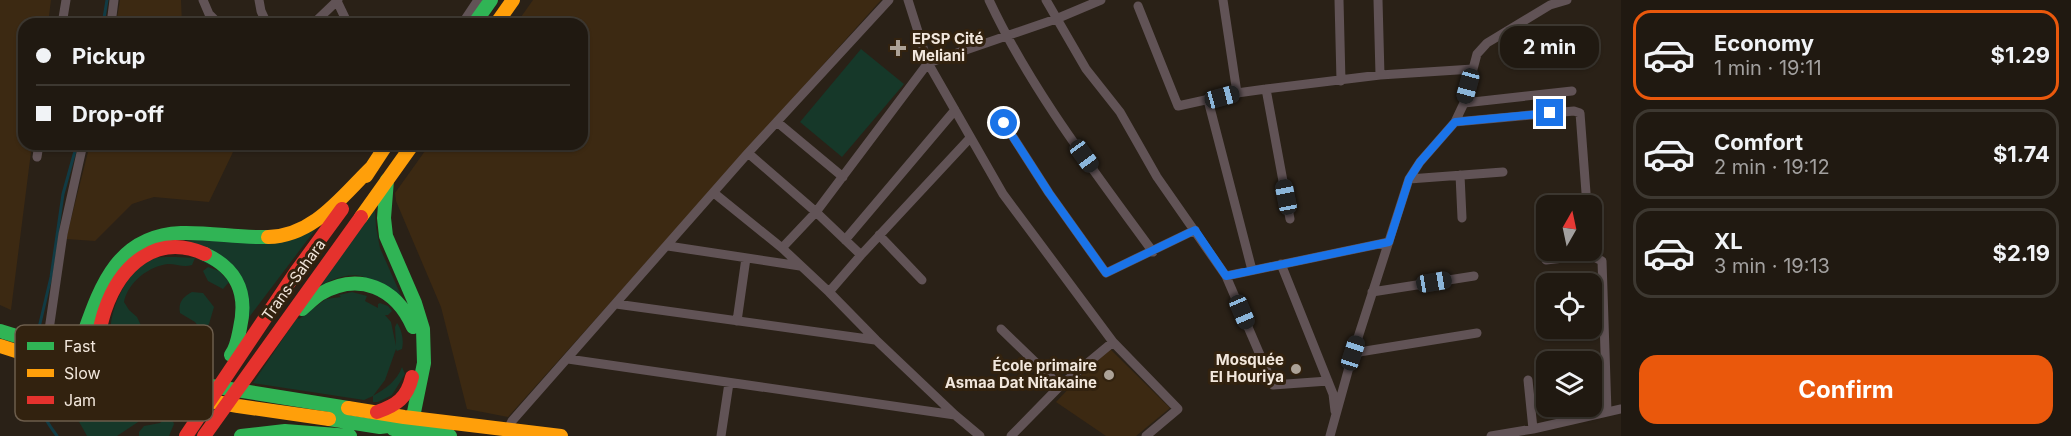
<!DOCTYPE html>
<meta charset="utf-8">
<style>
:root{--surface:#201911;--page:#28221a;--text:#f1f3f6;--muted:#a2a09f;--line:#3d3831;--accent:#ea580c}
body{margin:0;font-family:Inter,sans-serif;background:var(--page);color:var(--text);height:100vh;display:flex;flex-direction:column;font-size:22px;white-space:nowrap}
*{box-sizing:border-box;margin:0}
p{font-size:20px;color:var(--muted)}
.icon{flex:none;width:33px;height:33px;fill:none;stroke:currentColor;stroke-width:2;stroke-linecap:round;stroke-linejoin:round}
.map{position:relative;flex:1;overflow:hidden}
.details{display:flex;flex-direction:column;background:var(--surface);width:450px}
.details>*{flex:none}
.hud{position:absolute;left:18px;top:18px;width:570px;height:132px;border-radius:18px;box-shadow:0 2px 4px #0004,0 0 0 2px var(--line);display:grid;align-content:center;height:132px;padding:0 18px;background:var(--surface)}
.needle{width:39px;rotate:9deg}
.fabs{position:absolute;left:1536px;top:195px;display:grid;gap:12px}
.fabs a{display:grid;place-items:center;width:66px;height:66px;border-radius:12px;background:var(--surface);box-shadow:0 2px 4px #0004,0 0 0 2px var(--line);font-size:30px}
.end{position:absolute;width:27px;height:27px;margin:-14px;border:8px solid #1a73e8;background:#fff;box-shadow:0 0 0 3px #fff}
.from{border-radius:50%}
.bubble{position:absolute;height:42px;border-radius:18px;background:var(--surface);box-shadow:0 2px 4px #0004,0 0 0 2px var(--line);font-size:20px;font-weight:700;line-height:42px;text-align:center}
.car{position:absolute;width:18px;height:36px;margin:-18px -9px;border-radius:8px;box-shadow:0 0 4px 2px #0007;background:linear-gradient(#222 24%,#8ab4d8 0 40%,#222 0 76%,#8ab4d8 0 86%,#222 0)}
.hud b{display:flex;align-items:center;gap:21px;height:57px;font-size:22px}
.hud b+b{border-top:2px solid var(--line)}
.hud i{width:15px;height:15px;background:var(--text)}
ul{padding:10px 0 0;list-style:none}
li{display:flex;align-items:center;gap:18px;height:90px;margin:0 12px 9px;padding:0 6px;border:3px solid var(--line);border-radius:18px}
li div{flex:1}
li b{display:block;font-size:22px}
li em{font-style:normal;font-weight:700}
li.active{border-color:var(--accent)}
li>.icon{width:54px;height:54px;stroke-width:1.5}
.button{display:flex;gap:12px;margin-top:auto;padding:12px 18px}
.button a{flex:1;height:69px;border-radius:18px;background:var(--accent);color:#fff;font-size:24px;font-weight:700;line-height:69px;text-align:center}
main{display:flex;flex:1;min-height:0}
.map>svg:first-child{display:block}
.built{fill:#3c2912}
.green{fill:#163829}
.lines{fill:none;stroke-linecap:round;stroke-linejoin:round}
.stream{stroke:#113b44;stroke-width:3}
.street{stroke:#615356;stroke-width:9}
.fast{stroke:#30b455;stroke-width:14}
.slow{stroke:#ff9f0a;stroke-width:14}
.jam{stroke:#e5322d;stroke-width:14}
.route{stroke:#1a73e8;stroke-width:8}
.poi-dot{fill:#aca297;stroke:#32220f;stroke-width:2}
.labels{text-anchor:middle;stroke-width:6;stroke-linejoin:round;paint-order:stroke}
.poi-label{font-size:15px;font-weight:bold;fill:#f2e7dc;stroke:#32220f;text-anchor:end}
.street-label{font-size:15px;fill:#f2e7dc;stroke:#32220f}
.key{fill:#32220f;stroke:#6c5d4c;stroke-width:1.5}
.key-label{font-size:16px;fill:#f2e7dc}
</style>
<main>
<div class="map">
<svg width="1621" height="436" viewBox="0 0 1621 436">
<rect width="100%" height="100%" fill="#2a2117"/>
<path class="built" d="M 0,0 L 51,0 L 48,24 L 24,24 L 24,144 L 32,144 L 11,310 L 0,305 Z
M 120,0 L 181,0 L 182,24 L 116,24 Z
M 533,0 L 881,0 L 508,417 L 467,409 L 441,307 L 396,201 L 395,193 L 430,144 L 582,144 L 582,24 L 516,24 Z
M 90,144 L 229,144 L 233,152 L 209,202 L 154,197 L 144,200 L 132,204 L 95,241 L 66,239 Z
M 1108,347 L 1170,408 L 1136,436 L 1106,436 L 1056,402 Z"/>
<path class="green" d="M 861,49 L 904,84 L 842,157 L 800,122 Z
M 375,209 L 376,227 L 380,248 L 407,309 C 396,301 375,281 364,277 C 349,271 326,282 313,289 Z
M 315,230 L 247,320 L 241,280 L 166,244 L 150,244 Z
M 176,257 L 195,258 L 192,265 C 184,268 177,264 168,264 C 149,266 128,282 124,302 L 129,310 L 137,317 L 145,334 L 176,338 L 185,342 L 187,352 C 170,378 137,363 116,349 C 100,327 123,280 141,265 C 150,256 164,257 176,257 Z
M 208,267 L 219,271 L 229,282 L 223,289 L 208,281 L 203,271 Z
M 192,292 L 203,293 L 214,307 L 209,324 L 202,331 L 195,322 L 180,313 C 178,302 183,297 192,292 Z
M 352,292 L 367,296 L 365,301 L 378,308 L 378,304 L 380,303 L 388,306 L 392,311 L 388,315 L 385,315 L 391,322 L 396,346 L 395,327 L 397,323 C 402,330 404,341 402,349 L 397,351 L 396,349 L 385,380 L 373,396 C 385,389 397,381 402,367 L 405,374 L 392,395 L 378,402 L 373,402 L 373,396 L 364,400 L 253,383 L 297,318 L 299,319 L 326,299 L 341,297 L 339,295 Z
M 58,377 L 120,397 L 138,401 L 141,408 L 138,422 L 117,436 L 87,436 C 83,429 79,421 74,414 C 65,401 57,399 52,382 Z
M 170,413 L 174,424 L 169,436 L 139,436 L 139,432 L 144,426 L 160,423 Z"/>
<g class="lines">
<path class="stream" d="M 103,24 L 107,0
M 37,336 L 51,277 L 63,194 L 77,144
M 34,363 C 30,394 40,413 57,436"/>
<path class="street" d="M 203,0 L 209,14 L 219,24
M 259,0 L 261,11 L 267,24
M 908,0 L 928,63 L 1003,194 L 1113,342 L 1178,409 L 1146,436
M 989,0 C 1031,90 1094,171 1153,252
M 1046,0 L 1086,69 L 1120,112 L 1157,177 L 1226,276 L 1273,385 L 1328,381
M 1223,0 L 1237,93
M 1339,0 L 1341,81
M 1378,0 L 1380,75
M 337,1 L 348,24
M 1138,6 L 1178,106 L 1237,93 L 1266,89 L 1380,75 L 1473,69
M 63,22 L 80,24
M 62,24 L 66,0
M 111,24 L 114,0
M 250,24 L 265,21
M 313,24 L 338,0
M 462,24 L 478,0
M 1266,89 L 1290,219
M 1208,100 L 1252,270
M 1464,103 L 1572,91
M 777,122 L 843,177
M 1455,122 L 1574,111 L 1580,113 L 1587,206
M 1004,123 L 1049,193 L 1106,273 L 1195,230
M 748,153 L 816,212 L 782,248
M 37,157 L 39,144
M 1460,175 L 1462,218
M 1409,179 L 1503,172
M 714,193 L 782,248 L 829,292 L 876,340 L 955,415 L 980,436
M 879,235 L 922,280
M 845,240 L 955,110
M 668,246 L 800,266
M 1590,250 L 1590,255 L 1602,261 L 1607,412
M 861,255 L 816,212 L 928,63 L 1056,19 L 1101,0
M 1546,260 L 1590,255
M 1281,264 L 1333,394 L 1335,411
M 1226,276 L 1389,242
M 829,292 L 861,255 L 970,138
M 1372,292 L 1474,276
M 616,304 L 875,340
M 737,321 L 746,258
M 1592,324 L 1604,323
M 1001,329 L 1060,386
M 1353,353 L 1477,333
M 568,359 L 955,415
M 1528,380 L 1533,429
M 49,409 L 43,371 L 63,234 L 83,144
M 508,429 L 512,421 L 748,153 L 889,0
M 721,436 L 729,383
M 1011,436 L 1060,386 L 1113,342
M 1330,436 L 1353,353 L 1409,179 L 1420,162 L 1455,122 L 1464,103 L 1477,54 L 1487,43 L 1550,5 L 1567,0
M 1491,436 L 1533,429 L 1621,409"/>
<path class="fast" d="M 474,24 L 491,0
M 205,254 C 237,269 248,293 240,328 C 238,338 237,347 231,355
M 302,309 C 308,304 314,298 320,294 C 359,271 396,288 413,327
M 0,331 L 125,370 L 180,381 L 348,408
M 78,365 L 76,355 C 97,300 109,236 181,233 C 210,232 239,238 268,237
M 329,419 L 380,427 L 406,424 L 413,417 L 424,363 L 423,329 L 415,303 L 386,236 L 384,218 L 387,180
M 393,429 L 450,436
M 241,436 L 285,431 L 350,436"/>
<path class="slow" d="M 496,24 L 513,0
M 366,176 L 387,144
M 361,217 L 413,144
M 268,237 C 314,236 342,196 372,167
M 0,346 L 122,385 L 238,406 L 329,419
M 348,408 L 404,417 L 561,436"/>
<path class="jam" d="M 84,367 C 98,351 98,330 105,310 C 120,266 156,232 205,254
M 377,412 C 397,405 407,398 412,377
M 186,436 L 296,272 L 342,209
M 204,436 L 361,217"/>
</g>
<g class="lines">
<path class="route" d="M 1004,123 L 1049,193 L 1106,273 L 1195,230 L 1226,276 L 1389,242 L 1409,179 L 1420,162 L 1455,122 L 1550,113"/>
</g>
<g class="poi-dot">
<path d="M895 39h6v6h6v6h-6v6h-6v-6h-6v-6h6z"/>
<circle cx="1296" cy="369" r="6"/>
<circle cx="1109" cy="375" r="6"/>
</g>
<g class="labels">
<g class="poi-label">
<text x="912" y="44" text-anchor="start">EPSP Cité<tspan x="912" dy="17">Meliani</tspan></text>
<text x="1284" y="365">Mosquée<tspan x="1284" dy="17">El Houriya</tspan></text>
<text x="1097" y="371">École primaire<tspan x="1097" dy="17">Asmaa Dat Nitakaine</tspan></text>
</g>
<g class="street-label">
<text transform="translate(294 280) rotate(-54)" y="5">Trans-Sahara</text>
</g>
</g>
<rect x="15" y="325" width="198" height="96" rx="9" class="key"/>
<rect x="27" y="342" width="27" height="8" fill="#30b455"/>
<rect x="27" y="369" width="27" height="8" fill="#ff9f0a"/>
<rect x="27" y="396" width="27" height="8" fill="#e5322d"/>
<g class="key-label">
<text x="64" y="352">Fast</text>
<text x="64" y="379">Slow</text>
<text x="64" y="406">Jam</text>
</g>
</svg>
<div class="fabs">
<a><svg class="needle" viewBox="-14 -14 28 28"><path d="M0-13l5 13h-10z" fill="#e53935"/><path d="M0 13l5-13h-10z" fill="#a2a09f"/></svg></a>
<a><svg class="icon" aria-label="locate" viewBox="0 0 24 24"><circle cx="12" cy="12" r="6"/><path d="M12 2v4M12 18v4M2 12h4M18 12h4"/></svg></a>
<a><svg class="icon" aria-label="layers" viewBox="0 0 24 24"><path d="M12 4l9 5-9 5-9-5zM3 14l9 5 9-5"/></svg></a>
</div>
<i class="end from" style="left:1004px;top:123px"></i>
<i class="end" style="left:1550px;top:113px"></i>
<div class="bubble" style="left:1500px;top:26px;width:99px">2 min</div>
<i class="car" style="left:1468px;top:86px;rotate:195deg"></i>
<i class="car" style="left:1222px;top:97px;rotate:75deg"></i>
<i class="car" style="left:1084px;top:156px;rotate:144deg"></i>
<i class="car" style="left:1286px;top:197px;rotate:349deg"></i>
<i class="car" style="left:1434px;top:282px;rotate:81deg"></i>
<i class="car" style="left:1242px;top:312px;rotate:157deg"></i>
<i class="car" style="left:1353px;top:353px;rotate:18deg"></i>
<div class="hud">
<b><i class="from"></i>Pickup</b>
<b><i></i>Drop-off</b>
</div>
</div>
<section class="details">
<ul>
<li class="active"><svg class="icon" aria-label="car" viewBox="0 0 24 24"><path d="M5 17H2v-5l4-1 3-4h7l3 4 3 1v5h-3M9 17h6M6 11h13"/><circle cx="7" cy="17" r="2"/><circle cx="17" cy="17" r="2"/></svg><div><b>Economy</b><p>1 min · 19:11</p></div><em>$1.29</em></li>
<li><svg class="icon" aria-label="car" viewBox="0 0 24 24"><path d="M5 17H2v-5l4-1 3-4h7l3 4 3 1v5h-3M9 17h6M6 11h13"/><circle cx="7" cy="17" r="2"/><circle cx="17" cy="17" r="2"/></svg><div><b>Comfort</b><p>2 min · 19:12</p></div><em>$1.74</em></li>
<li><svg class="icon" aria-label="car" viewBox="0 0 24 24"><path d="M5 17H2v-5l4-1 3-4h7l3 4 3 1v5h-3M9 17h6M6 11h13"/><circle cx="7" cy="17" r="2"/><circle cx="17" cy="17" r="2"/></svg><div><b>XL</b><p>3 min · 19:13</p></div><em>$2.19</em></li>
</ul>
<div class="button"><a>Confirm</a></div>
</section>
</main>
